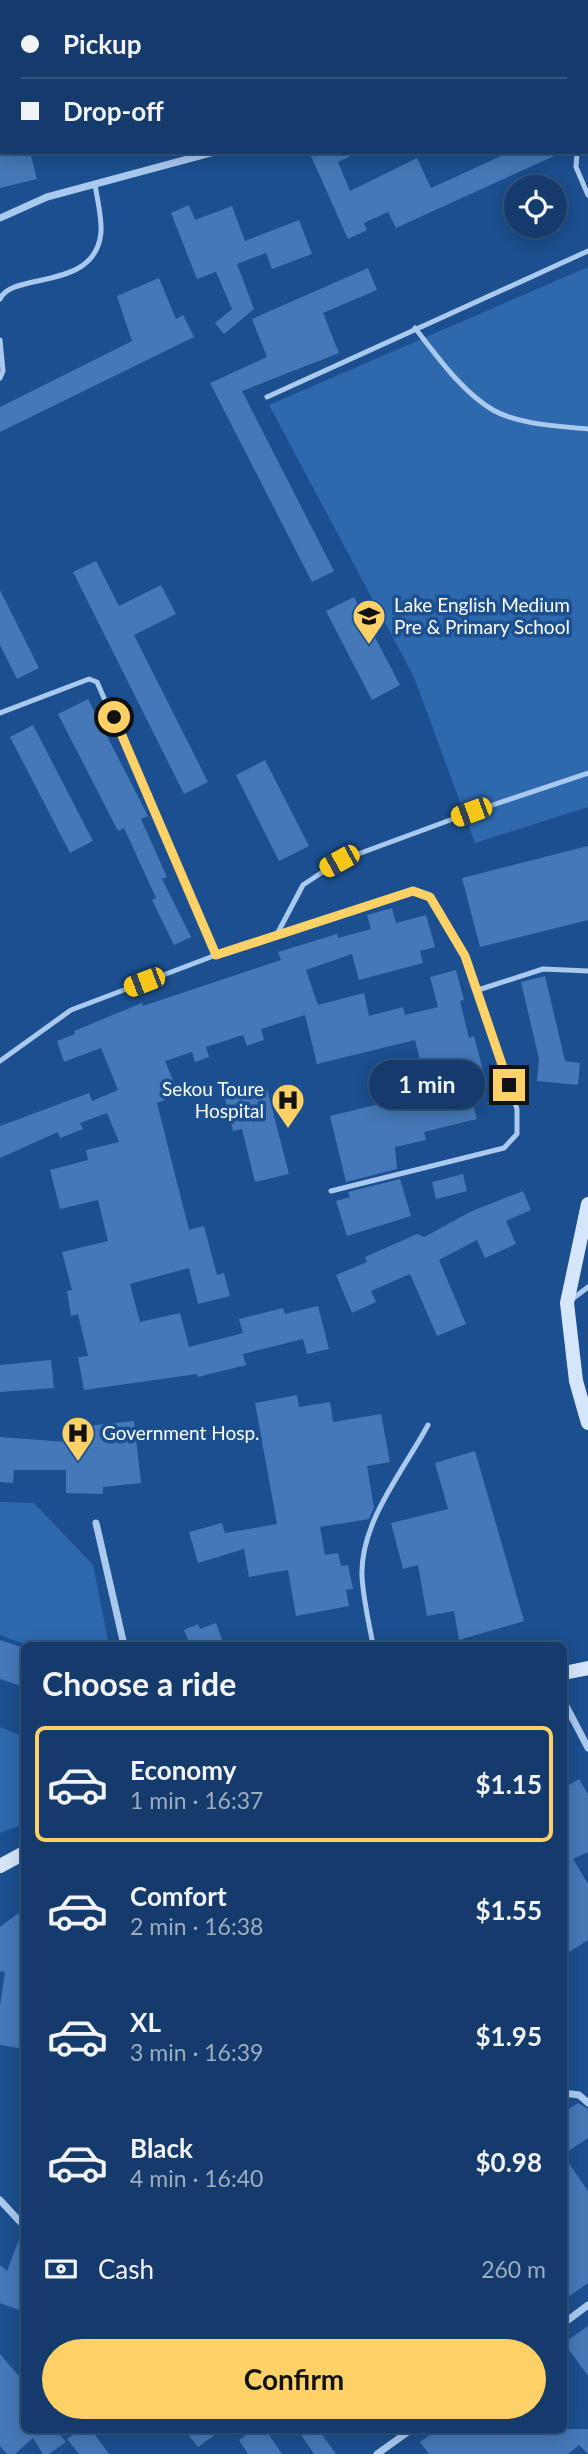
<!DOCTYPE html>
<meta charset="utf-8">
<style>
:root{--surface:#143b6b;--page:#1d4271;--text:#f1f3f6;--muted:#9dadc1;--line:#33557e;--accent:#ffd166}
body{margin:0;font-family:Lato,sans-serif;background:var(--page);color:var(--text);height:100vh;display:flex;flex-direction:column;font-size:26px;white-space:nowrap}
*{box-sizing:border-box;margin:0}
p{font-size:23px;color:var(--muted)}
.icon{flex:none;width:38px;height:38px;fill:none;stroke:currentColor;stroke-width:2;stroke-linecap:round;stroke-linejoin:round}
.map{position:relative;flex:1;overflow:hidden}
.sheet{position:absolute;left:21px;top:1642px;width:546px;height:791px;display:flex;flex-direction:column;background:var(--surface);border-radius:10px;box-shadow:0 4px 18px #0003,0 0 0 2px var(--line)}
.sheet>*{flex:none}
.top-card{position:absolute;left:0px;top:0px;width:588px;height:154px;box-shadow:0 4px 18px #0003,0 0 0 2px var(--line);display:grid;align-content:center;height:154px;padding:0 21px;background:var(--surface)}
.fabs{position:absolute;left:504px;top:175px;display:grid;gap:14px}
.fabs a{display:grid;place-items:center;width:63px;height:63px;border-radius:50%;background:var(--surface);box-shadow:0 4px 18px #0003,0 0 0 2px var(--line);font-size:35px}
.end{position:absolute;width:32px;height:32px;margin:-16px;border:9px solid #ffd166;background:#111;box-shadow:0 0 0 4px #111}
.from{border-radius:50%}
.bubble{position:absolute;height:49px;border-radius:24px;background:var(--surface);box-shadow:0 4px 18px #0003,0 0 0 2px var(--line);font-size:23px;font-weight:700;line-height:49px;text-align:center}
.car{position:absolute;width:21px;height:42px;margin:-21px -10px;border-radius:9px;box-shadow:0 0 5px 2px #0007;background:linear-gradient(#f5c518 24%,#345 0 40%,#f5c518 0 76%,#345 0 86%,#f5c518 0)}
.top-card b{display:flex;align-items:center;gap:24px;height:66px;font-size:26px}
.top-card b+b{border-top:2px solid var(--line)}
.top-card i{width:18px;height:18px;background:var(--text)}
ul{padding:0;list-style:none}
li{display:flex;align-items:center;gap:21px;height:116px;margin:0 14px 10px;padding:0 7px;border:4px solid transparent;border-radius:10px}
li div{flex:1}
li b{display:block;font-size:26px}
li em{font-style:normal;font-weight:700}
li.current{border-color:var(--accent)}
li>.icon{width:63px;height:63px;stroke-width:1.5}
h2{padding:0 21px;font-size:32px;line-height:84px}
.pay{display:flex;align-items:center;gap:18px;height:77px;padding:0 21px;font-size:26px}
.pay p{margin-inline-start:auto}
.action{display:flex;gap:14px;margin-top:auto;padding:14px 21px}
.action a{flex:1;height:80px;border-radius:42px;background:var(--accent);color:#111;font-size:28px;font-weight:700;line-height:80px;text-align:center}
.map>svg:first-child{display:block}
.green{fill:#2e69ad}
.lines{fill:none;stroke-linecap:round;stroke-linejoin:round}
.stream{stroke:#9cc4f0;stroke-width:5}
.building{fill:#4478b7}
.service{stroke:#a9c9ee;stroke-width:5}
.minor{stroke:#a9c9ee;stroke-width:7}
.secondary{stroke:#d6e6fa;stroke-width:14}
.route{stroke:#ffd166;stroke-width:9}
.labels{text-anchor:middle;stroke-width:7;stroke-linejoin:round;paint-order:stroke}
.poi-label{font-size:19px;fill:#fff;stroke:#1b4f8f;text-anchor:start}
</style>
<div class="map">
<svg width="588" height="2454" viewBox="0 0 588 2454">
<rect width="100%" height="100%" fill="#1b4f8f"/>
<path class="green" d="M 588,267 L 588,807 L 475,843 L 414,677 L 269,405 Z
M 0,1502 L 34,1503 L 93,1565 L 109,1645 L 27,1645 L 0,1635 Z
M 0,1727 L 24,1737 L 24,1824 L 0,1833 Z"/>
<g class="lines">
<path class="stream" d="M 586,98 L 588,97"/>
</g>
<path class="building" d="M 0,152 L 30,152 L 37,179 L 0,188 Z
M 321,152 L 360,152 L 338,162 L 350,191 L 417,158 L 431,188 L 510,152 L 563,152 L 396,228 L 388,212 L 364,223 L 367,230 L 348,239 L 311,156 Z
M 189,205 L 195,220 L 232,206 L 245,241 L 299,220 L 312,254 L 272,269 L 266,253 L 237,264 L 254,309 L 224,334 L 215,323 L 232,309 L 216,272 L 197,279 L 171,213 Z
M 368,268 L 377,290 L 323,313 L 339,353 L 242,391 L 334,571 L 312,582 L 210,383 L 267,357 L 252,319 Z
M 159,278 L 176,319 L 183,315 L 194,337 L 0,432 L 0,407 L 132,341 L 117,296 Z
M 96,561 L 119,606 L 161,585 L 176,614 L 134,635 L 208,782 L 184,794 L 73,572 Z
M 0,590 L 39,668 L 17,679 L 0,645 Z
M 354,597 L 400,685 L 372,700 L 326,611 Z
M 88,699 L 148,816 L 141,819 L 167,877 L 162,879 L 191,937 L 174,945 L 152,900 L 156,898 L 124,828 L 118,831 L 58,714 Z
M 33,725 L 93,841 L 70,853 L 10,737 Z
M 265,760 L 309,846 L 279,861 L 236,775 Z
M 588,846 L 588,920 L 480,947 L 462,878 Z
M 392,908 L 396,923 L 426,915 L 435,947 L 420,951 L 423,963 L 359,980 L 352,954 L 306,970 L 318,1005 L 364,993 L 369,1016 L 403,1007 L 405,1015 L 438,1007 L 430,977 L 456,970 L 464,1000 L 460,1001 L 469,1038 L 474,1036 L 485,1078 L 467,1083 L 477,1119 L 424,1132 L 426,1140 L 395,1147 L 397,1169 L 346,1182 L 330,1116 L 428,1092 L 415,1040 L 317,1064 L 305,1015 L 261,1029 L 264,1040 L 247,1046 L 243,1035 L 206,1047 L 209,1057 L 195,1062 L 192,1052 L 165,1061 L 179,1094 L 157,1103 L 189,1230 L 204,1226 L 217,1275 L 224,1273 L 230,1296 L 198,1304 L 189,1268 L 130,1284 L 140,1322 L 180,1313 L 189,1347 L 243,1333 L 239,1319 L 283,1308 L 285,1314 L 318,1306 L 329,1349 L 307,1354 L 303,1339 L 243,1354 L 246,1365 L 198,1377 L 197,1374 L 84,1390 L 78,1357 L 88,1356 L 78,1314 L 71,1316 L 67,1291 L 72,1290 L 62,1252 L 108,1241 L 98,1200 L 60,1209 L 50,1170 L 88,1160 L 86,1150 L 119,1142 L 107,1113 L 80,1123 L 83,1129 L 60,1138 L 58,1132 L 0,1158 L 0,1126 L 89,1093 L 92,1101 L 118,1090 L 101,1048 L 64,1062 L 57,1041 L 75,1034 L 74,1031 L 142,1003 L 143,1006 L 281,960 L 278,952 L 337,934 L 338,938 L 371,929 L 367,915 Z
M 545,976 L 565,1061 L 580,1063 L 578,1085 L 537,1081 L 539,1059 L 521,982 Z
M 267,1089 L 289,1174 L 255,1182 L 242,1129 L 233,1131 L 225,1099 Z
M 463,1174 L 467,1191 L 436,1199 L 432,1182 Z
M 400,1179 L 411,1216 L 347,1236 L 336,1201 L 350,1197 L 348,1192 Z
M 523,1191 L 531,1210 L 506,1221 L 516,1244 L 485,1258 L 477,1240 L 439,1260 L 466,1324 L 437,1336 L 410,1274 L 371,1291 L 376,1302 L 352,1313 L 336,1275 L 367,1262 L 365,1257 L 417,1234 L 424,1237 L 472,1211 Z
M 51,1360 L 54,1388 L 0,1392 L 0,1365 Z
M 297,1395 L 299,1407 L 330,1402 L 333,1422 L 381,1414 L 390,1462 L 367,1466 L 374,1508 L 369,1519 L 320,1527 L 325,1555 L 338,1553 L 341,1566 L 348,1565 L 353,1589 L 346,1590 L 349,1606 L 296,1616 L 288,1570 L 249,1577 L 244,1549 L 198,1563 L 189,1532 L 222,1523 L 225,1533 L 277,1524 L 255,1403 Z
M 67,1420 L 88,1420 L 87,1426 L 134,1421 L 141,1483 L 103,1487 L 103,1494 L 66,1493 L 66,1470 L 14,1470 L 13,1483 L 0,1482 L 0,1437 L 67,1442 Z
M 475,1451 L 524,1621 L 459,1640 L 454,1611 L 427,1616 L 418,1565 L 403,1569 L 391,1523 L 448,1509 L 435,1463 Z
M 216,1623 L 224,1645 L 190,1645 L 184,1630 L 198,1624 L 200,1629 Z
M 0,1640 L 24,1648 L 24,1687 L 0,1679 Z
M 579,1779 L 588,1794 L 588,1852 L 573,1859 L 588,1884 L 588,1940 L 564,1955 L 564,1788 Z
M 24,1909 L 24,2049 L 0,2045 L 0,2006 L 5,1972 L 0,1971 L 0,1927 Z
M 578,2103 L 588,2109 L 588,2138 L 564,2154 L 564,2112 Z
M 564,2156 L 588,2191 L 588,2283 L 564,2300 Z
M 22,2232 L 24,2232 L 24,2312 L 0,2303 L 0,2265 L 7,2271 Z
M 588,2326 L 588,2376 L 564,2343 Z
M 0,2354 L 24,2382 L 24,2429 L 56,2429 L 66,2442 L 49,2454 L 43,2454 L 33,2438 L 15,2454 L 7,2454 L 0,2446 Z
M 81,2429 L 91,2429 L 109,2454 L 79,2454 L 67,2439 Z
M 184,2429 L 223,2429 L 198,2447 Z
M 255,2429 L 265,2429 L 282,2454 L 248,2454 L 239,2440 Z
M 297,2429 L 318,2429 L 336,2454 L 314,2454 Z
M 438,2429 L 588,2429 L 588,2454 L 579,2445 L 568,2454 L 429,2454 L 420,2442 Z"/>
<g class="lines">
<path class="service" d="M 586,133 L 588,131
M 577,152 L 576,167 L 588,195
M 0,299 C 12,271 96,292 101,232 C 102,217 97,199 95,184
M 415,328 C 437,356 462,392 493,410 C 519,425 559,426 588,429
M 0,340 L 3,371 L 0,378
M 267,397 L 588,251
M 0,713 L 89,679 L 97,682 L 216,955
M 276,936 L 303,885 L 339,861 L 472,812 L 588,773
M 478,990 L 543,969 L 588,971
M 0,1061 L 71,1010 L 216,955 L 413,891 L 430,897 L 465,956 L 517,1109 L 517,1134 L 504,1148 L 331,1191
M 571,1300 L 588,1287
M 373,1645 C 369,1623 363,1598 362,1576 C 360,1522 404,1470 428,1425"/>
<path class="minor" d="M 0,1 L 3,0
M 508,2 L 510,0
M 0,218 L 47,197 L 214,152
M 96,1523 L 124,1645
M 564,1702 L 588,1748
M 564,2093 L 579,2095 L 588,2103
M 0,2200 L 24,2226
M 564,2323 L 588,2305
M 24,2342 L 24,2344
M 377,2454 L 412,2429"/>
<path class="secondary" d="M 588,1204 L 567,1303 L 576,1381 L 588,1423
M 564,1673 L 588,1668
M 0,1866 L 24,1853"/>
</g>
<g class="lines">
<path class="route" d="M 114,717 L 216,955 L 413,891 L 430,897 L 465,956 L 509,1085"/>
</g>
<defs>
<symbol id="school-pin" viewBox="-11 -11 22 30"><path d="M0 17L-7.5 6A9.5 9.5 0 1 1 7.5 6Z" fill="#ffd166" stroke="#1b4f8f"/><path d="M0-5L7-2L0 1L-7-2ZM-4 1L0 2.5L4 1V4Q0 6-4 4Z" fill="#111"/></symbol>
<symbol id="hospital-pin" viewBox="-11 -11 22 30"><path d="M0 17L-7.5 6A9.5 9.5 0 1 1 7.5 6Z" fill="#ffd166" stroke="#1b4f8f"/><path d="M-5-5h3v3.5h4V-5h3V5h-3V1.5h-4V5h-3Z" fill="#111"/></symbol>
</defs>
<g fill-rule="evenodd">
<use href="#school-pin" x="350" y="597" width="38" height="52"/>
<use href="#hospital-pin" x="269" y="1081" width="38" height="52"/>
<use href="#hospital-pin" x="59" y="1414" width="38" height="52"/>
</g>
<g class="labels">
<g class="poi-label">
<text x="394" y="612">Lake English Medium<tspan x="394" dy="22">Pre &amp; Primary School</tspan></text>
<text x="264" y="1096" text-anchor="end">Sekou Toure<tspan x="264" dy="22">Hospital</tspan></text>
<text x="102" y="1440">Government Hosp.</text>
</g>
</g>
</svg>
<div class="fabs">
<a><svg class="icon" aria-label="locate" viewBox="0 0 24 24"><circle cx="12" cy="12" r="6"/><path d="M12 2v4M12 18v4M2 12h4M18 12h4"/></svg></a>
</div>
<i class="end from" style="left:114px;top:717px"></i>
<i class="end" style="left:509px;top:1085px"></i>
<div class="bubble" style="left:369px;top:1060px;width:116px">1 min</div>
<i class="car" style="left:471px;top:812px;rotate:250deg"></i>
<i class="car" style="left:339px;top:861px;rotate:241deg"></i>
<i class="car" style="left:144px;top:982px;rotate:249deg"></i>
<div class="top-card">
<b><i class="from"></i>Pickup</b>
<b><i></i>Drop-off</b>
</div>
<section class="sheet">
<h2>Choose a ride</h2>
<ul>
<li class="current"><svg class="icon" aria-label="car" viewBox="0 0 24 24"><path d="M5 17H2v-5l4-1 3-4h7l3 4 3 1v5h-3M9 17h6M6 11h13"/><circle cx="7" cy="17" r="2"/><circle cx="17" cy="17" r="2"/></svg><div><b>Economy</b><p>1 min · 16:37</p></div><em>$1.15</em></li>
<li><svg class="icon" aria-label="car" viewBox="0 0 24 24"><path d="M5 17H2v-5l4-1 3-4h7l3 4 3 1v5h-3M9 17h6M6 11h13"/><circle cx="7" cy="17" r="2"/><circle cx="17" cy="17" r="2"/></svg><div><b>Comfort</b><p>2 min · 16:38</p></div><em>$1.55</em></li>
<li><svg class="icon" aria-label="car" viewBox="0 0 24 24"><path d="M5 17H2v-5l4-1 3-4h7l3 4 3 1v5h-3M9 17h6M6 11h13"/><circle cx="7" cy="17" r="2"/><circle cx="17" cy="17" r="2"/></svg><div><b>XL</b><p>3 min · 16:39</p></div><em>$1.95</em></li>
<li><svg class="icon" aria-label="car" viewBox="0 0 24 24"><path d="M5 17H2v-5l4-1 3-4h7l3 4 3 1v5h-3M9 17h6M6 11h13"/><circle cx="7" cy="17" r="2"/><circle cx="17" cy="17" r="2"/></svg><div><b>Black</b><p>4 min · 16:40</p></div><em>$0.98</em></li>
</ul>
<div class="pay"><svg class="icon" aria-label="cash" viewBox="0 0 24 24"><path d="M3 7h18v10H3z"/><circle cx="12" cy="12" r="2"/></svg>Cash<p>260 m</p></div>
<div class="action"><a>Confirm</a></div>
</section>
</div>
